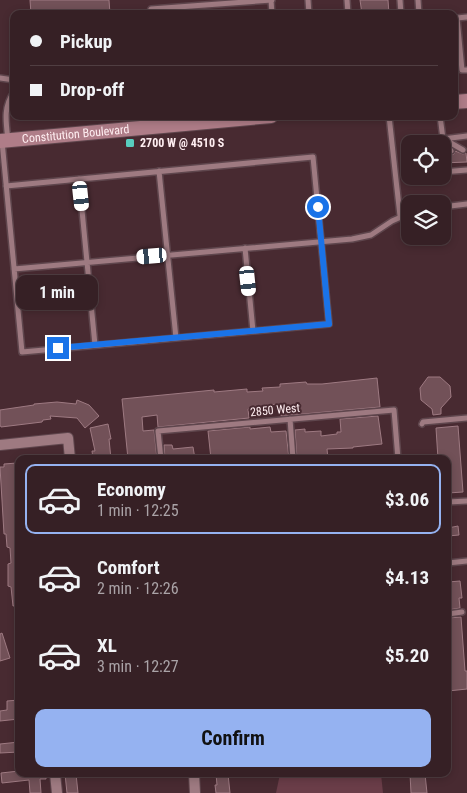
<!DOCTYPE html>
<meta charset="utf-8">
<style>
:root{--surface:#362025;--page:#412d32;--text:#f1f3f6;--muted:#aaa3a7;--line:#503e42;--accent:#95b2f1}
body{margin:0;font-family:"Roboto Condensed",sans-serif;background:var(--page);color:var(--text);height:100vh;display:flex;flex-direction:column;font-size:19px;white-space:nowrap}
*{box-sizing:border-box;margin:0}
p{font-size:16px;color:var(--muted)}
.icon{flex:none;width:28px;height:28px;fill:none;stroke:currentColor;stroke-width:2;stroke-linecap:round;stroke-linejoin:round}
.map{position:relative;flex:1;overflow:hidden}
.side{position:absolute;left:15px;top:455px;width:436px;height:322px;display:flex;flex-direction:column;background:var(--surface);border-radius:10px;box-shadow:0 2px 8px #0003,0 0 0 1px var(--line)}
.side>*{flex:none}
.guide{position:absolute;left:10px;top:10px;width:448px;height:110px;border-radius:10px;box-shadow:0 2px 8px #0003,0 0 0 1px var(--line);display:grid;align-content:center;height:110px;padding:0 20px;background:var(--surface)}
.tools{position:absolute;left:401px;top:135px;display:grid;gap:10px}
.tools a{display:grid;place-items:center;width:50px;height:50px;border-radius:10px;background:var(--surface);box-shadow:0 2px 8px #0003,0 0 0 1px var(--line);font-size:25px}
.end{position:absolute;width:22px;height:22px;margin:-11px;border:6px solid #1a73e8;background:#fff;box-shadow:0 0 0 2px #fff}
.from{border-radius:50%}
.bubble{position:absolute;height:35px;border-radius:10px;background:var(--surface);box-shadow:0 2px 8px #0003,0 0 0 1px var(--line);font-size:16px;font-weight:700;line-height:35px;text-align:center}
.car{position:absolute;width:15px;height:30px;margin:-15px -8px;border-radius:6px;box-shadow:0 0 4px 1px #0007;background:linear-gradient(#fff 24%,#345 0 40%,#fff 0 76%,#345 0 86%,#fff 0)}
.guide b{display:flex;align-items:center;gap:18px;height:48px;font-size:19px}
.guide b+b{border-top:1px solid var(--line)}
.guide i{width:12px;height:12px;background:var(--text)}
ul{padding:9px 0 0;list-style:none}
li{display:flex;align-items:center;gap:15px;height:70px;margin:0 10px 8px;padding:0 10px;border:2px solid transparent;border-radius:10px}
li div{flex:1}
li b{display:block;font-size:19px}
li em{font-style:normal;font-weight:700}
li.active{border-color:var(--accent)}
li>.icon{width:45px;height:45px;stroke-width:1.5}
.primary-button{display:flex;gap:10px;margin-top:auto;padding:10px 20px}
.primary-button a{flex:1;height:58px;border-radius:10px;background:var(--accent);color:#111;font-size:20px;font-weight:700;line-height:58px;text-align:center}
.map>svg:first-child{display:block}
.green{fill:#6a3d48}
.building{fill:#725158;stroke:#9e7a82}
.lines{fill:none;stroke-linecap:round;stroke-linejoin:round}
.service-casing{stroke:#5f464d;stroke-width:8}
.minor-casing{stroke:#5f464d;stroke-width:12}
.secondary-casing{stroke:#5f464d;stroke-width:16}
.service{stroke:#9e7a81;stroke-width:5}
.minor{stroke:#9e7a81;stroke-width:10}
.secondary{stroke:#af7d88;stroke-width:14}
.route{stroke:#1a73e8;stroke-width:6}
.poi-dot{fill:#58cebf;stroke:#482a31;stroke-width:2}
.labels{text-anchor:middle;stroke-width:4;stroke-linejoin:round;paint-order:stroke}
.street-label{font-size:12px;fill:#ffeef1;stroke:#482a31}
.poi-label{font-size:12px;font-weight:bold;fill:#ffeef1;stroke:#482a31;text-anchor:start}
</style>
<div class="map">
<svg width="467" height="793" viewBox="0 0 467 793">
<rect width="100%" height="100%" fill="#482a31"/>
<path class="green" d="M 280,774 L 381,774 L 383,793 L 276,793 Z"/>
<path class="building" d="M 30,0 L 109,0 L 110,14 L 31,14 Z
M 360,0 L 388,0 L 389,14 L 362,14 Z
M 446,151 L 451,155 L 454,154 L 455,151 L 463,154 L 466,153 L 467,162 L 442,163 L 442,152 Z
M 428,377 L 440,377 L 450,386 L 451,397 L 441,408 L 441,414 L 433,415 L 432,409 L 421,400 L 420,388 Z
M 377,378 L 380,407 L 281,416 L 280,404 L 265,405 L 266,408 L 248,409 L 249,418 L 158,427 L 157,415 L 142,417 L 143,431 L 154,430 L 157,459 L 128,459 L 122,399 L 214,390 L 214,392 L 247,389 L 247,392 L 263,391 L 262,388 L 280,387 L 280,384 L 306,382 L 307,384 L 322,384 Z
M 77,400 L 89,405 L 99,416 L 85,428 L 77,418 L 50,416 L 51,419 L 43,420 L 42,422 L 1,427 L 0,425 L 0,410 L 34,405 L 34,404 L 57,402 L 76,404 Z
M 378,416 L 382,444 L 353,447 L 353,448 L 327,449 L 328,459 L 297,459 L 295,430 L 305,429 L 305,432 L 321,431 L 321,436 L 337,434 L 337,432 L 341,432 L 340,419 Z
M 108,424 L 111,439 L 109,439 L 111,459 L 93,459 L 92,451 L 95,451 L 90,428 Z
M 458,426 L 463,492 L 448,493 L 448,459 L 438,459 L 436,428 Z
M 250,427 L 250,429 L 270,427 L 271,432 L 286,431 L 289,459 L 211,459 L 208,431 Z
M 164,445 L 172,445 L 173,449 L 193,447 L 195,459 L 165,459 Z
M 17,463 L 17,468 L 19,468 L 19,605 L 13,606 L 11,587 L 8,586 L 8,564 L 11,563 L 10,548 L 7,547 L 6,534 L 4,534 L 0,467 L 4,467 L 4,464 Z
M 458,526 L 459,535 L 448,536 L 448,528 Z
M 460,581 L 462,598 L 459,598 L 460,608 L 448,610 L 448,582 Z
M 461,617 L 465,671 L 467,671 L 467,689 L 448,691 L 448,618 Z
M 2,633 L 10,658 L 0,661 L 0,634 Z
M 19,700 L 19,719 L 0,721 L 0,711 L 7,710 L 7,701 Z
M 19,742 L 19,752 L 0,753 L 0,744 Z
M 19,771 L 19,774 L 46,774 L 46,779 L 40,779 L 41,793 L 30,793 L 29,780 L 2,783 L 1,773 Z
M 65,774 L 76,774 L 78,793 L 67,793 Z
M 216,774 L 228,774 L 230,793 L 216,793 L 215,785 L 217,785 Z
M 410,774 L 425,774 L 427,793 L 411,793 Z"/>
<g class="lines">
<defs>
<path id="service" d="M 271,0 L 272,14
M 308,0 L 309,14
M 347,0 L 348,14
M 400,0 L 401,14
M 418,0 L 419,14
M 149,14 L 151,9 L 272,0
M 467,17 L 457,18 L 462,70 L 467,70
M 0,78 L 14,80
M 149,116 L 150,127
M 389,116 L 400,216
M 443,139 L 451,151
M 444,139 L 463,150
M 8,140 C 6,122 3,107 14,92
M 2,141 L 22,352 L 253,331 L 245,248
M 441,141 L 443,139 L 467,136
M 435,144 L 443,139 L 440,116
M 159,171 L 176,338
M 442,172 L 467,170
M 79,179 L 95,345
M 6,186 L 313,157 L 329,324 L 253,331
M 442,207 L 467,204
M 14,269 L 352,239 L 371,235 L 392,221 L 410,213
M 290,419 L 293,459
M 422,424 L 423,422 L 467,418
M 161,459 L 158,431 L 394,410 L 398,459
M 448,502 L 467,501
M 448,563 L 467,561
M 448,614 L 462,612"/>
<path id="minor" d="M 0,445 L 68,438 L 70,459
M 55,774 L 57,793
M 194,774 L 195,793"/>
<g id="secondary">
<path d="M 454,102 L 467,101"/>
<path id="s1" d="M 0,141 L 271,116"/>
</g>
</defs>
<use href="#service" class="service-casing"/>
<use href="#minor" class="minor-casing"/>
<use href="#secondary" class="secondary-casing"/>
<use href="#service" class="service"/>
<use href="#minor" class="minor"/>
<use href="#secondary" class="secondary"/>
</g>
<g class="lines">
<path class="route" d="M 58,348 L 329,324 L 318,207"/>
</g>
<rect class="poi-dot" x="125" y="138" width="10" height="10" rx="2.5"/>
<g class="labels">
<g class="street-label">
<text dy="4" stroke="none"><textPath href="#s1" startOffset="76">Constitution Boulevard</textPath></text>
<text transform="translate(275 410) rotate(-5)" y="4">2850 West</text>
</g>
<g class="poi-label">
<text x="140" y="147">2700 W @ 4510 S</text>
</g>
</g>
</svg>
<div class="tools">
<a><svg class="icon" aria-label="locate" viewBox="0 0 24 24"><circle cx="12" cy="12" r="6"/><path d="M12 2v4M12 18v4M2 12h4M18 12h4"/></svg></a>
<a><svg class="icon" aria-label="layers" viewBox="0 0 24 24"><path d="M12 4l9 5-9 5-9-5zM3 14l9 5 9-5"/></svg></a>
</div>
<i class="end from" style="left:318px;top:207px"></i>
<i class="end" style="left:58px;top:348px"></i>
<div class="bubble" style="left:16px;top:275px;width:82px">1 min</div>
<i class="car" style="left:81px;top:196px;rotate:174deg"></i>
<i class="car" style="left:152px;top:256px;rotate:265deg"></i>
<i class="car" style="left:248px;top:281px;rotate:174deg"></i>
<div class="guide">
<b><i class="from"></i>Pickup</b>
<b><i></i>Drop-off</b>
</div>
<section class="side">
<ul>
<li class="active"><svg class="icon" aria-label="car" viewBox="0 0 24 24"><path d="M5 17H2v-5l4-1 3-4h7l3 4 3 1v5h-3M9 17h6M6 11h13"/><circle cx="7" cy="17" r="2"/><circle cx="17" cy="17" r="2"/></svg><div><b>Economy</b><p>1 min · 12:25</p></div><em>$3.06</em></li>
<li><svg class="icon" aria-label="car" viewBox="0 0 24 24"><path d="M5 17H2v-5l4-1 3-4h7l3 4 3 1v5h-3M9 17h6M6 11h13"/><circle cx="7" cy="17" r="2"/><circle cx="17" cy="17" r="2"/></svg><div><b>Comfort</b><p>2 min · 12:26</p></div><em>$4.13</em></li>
<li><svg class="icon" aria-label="car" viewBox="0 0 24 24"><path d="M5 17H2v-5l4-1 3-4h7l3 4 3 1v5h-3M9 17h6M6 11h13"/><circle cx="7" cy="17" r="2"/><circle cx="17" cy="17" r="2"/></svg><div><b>XL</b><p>3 min · 12:27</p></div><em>$5.20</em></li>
</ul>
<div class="primary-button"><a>Confirm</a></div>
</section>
</div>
